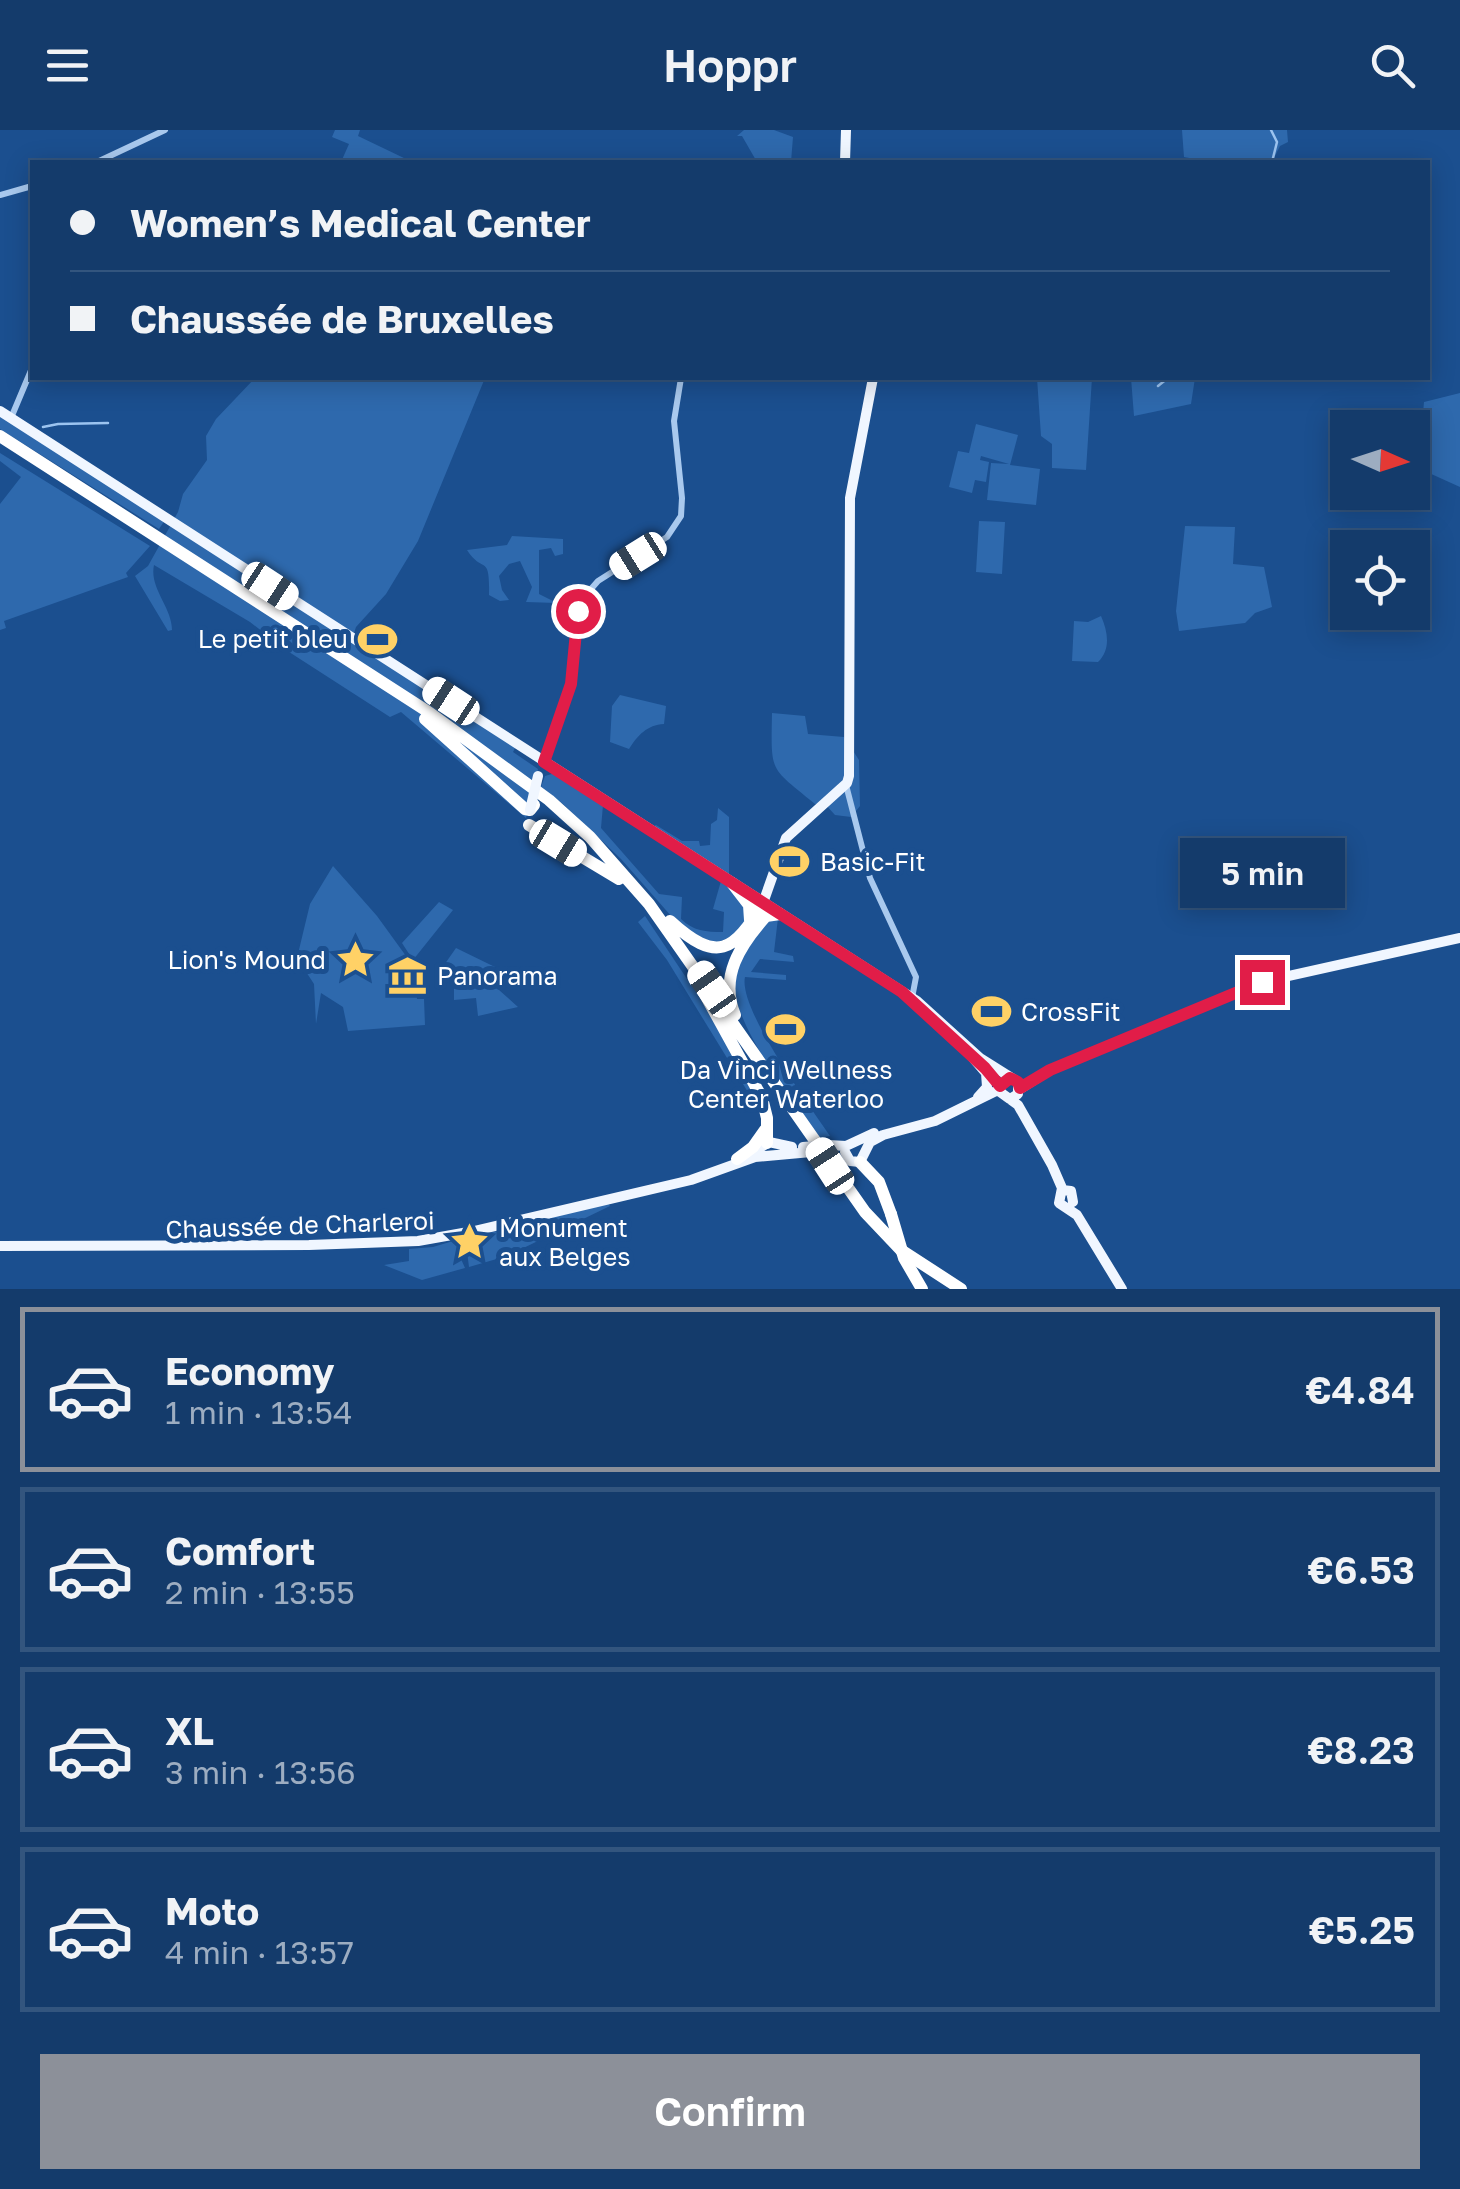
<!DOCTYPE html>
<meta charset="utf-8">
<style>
:root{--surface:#143b6b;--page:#1d4271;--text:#f1f3f6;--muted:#9dadc1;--line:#33557e;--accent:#8c9099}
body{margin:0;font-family:"Golos Text",sans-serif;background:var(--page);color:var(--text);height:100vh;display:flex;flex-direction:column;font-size:38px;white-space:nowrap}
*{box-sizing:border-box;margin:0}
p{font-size:32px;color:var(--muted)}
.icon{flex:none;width:55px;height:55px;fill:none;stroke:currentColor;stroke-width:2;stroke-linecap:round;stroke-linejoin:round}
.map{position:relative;height:1159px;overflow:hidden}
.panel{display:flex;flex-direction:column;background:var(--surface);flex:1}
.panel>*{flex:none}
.banner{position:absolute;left:30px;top:30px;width:1400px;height:220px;border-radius:0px;box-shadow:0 5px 25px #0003,0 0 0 2px var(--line);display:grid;align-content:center;height:220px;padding:0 40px;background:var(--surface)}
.needle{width:65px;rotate:93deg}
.buttons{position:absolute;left:1330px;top:280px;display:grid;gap:20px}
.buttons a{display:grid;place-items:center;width:100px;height:100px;border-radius:0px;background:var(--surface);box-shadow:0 5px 25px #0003,0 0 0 2px var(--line);font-size:50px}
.end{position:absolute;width:45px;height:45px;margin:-22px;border:12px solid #e11d48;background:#fff;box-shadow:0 0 0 5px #fff}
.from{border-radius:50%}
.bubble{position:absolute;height:70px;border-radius:0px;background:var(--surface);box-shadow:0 5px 25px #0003,0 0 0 2px var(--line);font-size:32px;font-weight:600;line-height:70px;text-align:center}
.car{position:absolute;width:30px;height:60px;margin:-30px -15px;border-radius:12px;box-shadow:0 0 8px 2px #0007;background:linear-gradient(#fff 24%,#345 0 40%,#fff 0 76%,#345 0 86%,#fff 0)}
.banner b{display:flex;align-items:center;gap:35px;height:95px;font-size:38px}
.banner b+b{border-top:2px solid var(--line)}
.banner i{width:25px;height:25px;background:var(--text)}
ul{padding:18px 0 0;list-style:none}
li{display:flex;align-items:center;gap:30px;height:165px;margin:0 20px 15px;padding:0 20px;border:5px solid var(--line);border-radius:0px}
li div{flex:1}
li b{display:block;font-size:38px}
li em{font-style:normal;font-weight:600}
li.current{border-color:var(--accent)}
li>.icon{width:90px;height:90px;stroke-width:1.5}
.primary-button{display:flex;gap:20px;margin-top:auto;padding:20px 40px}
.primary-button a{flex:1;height:115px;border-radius:0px;background:var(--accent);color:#fff;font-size:40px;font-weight:600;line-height:115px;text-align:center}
header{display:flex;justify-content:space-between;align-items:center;height:130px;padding:0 40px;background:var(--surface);font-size:45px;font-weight:600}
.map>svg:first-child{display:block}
.green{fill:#2e69ad}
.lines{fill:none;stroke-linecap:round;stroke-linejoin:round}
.stream{stroke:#9cc4f0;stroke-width:2.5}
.minor{stroke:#a9c9ee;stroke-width:6}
.major{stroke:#f0f6ff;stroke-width:10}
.highway{stroke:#fff;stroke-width:12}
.major-bridge{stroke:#f0f6ff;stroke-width:10}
.highway-bridge{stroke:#fff;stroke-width:12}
.route{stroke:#e11d48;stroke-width:12}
.labels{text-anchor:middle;stroke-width:10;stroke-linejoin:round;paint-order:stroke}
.poi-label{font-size:25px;fill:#fff;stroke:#1b4f8f;text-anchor:start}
.street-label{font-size:25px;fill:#fff;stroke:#1b4f8f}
</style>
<header><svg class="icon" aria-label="menu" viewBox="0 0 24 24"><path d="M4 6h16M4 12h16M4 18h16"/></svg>Hoppr<svg class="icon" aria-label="search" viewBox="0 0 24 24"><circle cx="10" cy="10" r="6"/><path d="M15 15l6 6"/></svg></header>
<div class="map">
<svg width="1460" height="1159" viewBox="0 0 1460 1159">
<rect width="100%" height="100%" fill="#1b4f8f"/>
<path class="green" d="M 335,0 L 360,0 L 358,6 L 406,29 L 404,32 L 341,32 L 349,14 L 332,7 Z
M 744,0 L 774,0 L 793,7 L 791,32 L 757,32 L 742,6 L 737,6 Z
M 1182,0 L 1287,0 L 1288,12 L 1280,16 L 1272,32 L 1210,32 L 1184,27 Z
M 255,248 L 485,248 L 418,411 L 386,464 L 356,497 L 352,509 L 516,616 L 513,622 L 538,639 L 526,688 L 401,582 L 390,587 L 286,520 L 250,492 L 154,435 C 149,458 172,477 172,500 L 168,501 L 135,446 L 148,436 L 178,382 L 183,364 L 207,330 L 206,306 L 216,289 Z
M 1037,248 L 1092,248 L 1086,340 L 1052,338 L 1052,314 L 1041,306 Z
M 1131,248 L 1195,248 L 1191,274 L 1134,286 Z
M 1460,263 L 1460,357 L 1418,338 L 1424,272 Z
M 0,284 L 165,390 L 159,399 L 0,299 Z
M 976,294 L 1018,305 L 1010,335 L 1040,339 L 1036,375 L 987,370 L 991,333 L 1009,334 L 981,326 L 980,330 L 989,332 L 986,352 L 975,350 L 972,363 L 949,357 L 958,321 L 969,323 Z
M 0,323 L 150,416 L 126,443 L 128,447 L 4,491 L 6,498 L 0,500 L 0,374 L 21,347 L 0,331 Z
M 979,391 L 1005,392 L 1002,444 L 976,442 Z
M 1185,396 L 1235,397 L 1233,434 L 1264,437 L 1272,477 L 1255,483 L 1245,493 L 1179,501 L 1176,481 Z
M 512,406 L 563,409 L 563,424 L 555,426 L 551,418 L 539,420 L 539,464 L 557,473 L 526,472 L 532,457 L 520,431 L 509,434 L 499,446 L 502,460 L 509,470 L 500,471 L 489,465 C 490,422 483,445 467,420 L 507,415 Z
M 1101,486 C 1108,502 1111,519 1098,532 L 1072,531 L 1074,491 L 1088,492 Z
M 620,565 L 666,576 L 664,594 C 647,595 638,605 629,619 L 610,612 L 612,576 Z
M 772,583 L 805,586 L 808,604 L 844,607 L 859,630 L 860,676 L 851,687 L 835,685 L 825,674 L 815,674 C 769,636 771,644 772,583 Z
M 555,643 L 603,675 L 601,698 L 659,764 L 682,767 L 681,789 C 693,801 706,802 723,802 L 724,782 L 713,779 L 721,751 L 744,768 L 744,801 L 714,814 L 679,795 L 621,729 L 563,674 L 541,657 L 545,646 Z
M 718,678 L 729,687 L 729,745 L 652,697 L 656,695 L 682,711 L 699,711 L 700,716 L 710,715 L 711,694 L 717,690 Z
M 333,736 L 377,786 L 406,826 L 402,829 L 405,834 L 398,838 L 400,853 L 406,856 L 416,849 L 417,869 L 424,869 L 425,895 L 348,901 L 343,877 L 321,863 L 316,894 L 314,854 L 297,828 L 310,774 Z
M 439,772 L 453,780 L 413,830 L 402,813 Z
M 645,786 L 707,879 L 761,971 L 765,990 L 667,830 L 638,792 Z
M 778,788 L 774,822 L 793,826 L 794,832 L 760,829 L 751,842 L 786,845 L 786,850 L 745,847 C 738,879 810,976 830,1006 L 818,1008 C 793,970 719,879 736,836 C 742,820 756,804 765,789 Z
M 456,818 L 495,837 L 490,852 L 518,877 L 478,886 L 476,868 L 454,870 L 454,838 L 442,838 Z
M 608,1073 L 610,1076 L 507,1126 L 469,1137 L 466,1114 L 468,1119 L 473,1117 L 471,1108 Z
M 453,1111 L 459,1115 L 457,1120 L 465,1138 L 422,1150 L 384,1135 L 409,1131 L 409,1119 L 433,1117 Z"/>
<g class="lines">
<path class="stream" d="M 1271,0 L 1277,12 L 1272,32
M 1158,256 L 1168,248
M 43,297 L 58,294 L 108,293"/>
<path class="minor" d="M 97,32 L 165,0
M 0,65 L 32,56
M 11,288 L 32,238
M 545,631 L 571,554 L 576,491 L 584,467 L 598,451 L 667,407 L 681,386 L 682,368 L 674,291 L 681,248
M 846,655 L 870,748 L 916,847 L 912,868"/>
<path class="major" d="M 845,32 L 846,0
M 0,281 L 917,871 L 980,928 L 1018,952 L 1018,964 L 1010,969
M 763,773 L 786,708 L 847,653 L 849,646 L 850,368 L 873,248
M 973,928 L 986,943 L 987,957 L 978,967
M 1010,949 L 1001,953 L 1000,962 L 1018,975 L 1052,1035 L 1062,1058 L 1059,1073 L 1077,1085 L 1122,1159
M 1020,959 L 1050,940 L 1262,852 L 1460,808
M 828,1015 L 846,1016 L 874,1003
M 845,1022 L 850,1031 L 860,1032 L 870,1012 L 883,1005 L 935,991 L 1000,959
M 749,1025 L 769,1012 L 792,1017
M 1062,1060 L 1071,1061 L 1073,1072
M 0,1116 L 309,1115 L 418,1111 L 474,1101 L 691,1050 L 755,1027 L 811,1022"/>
<path class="highway" d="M 0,306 L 430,583 L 549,670 L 590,707 L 649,774 L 865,1082 L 901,1120 L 961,1159
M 425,589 L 525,679 L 530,680 L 534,675
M 529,695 L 619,749
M 732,753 L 749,775 L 750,790
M 670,791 C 717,834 734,822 763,773
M 697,850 L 762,968 L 767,988 L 767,1013
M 735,885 C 719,847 740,815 766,786 L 780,784
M 737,1029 L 753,1017 L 765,1000
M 860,1032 L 879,1052 L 891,1084"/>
<path class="major-bridge" d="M 530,680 L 538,646
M 803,1017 L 828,1015"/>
<path class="highway-bridge" d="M 891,1084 L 904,1128 L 922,1159"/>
</g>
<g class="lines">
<path class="route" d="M 578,481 L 571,554 L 544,632 L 902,862 L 985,938 L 1000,956 L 1010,948 L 1018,952 L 1020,958 L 1050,940 L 1262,852"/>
</g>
<defs>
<symbol id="stadium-bare" viewBox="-9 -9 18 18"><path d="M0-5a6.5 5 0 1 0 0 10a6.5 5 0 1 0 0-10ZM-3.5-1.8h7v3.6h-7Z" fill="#ffd166" stroke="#1b4f8f" stroke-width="2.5" paint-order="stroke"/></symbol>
<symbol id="sight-bare" viewBox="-9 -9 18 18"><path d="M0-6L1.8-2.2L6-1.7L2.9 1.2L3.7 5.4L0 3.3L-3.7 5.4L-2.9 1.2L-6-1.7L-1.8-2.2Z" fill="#ffd166" stroke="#1b4f8f" stroke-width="2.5" paint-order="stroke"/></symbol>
<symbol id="museum-bare" viewBox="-9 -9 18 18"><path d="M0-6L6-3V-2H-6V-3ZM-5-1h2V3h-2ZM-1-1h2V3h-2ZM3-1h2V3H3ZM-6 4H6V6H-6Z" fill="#ffd166" stroke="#1b4f8f" stroke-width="2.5" paint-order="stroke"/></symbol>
</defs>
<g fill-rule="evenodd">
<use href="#stadium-bare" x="350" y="482" width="55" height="55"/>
<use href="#stadium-bare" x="762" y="704" width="55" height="55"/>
<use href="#sight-bare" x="328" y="802" width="55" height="55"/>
<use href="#museum-bare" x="380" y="818" width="55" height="55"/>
<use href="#stadium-bare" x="964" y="854" width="55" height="55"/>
<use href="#stadium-bare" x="758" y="872" width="55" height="55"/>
<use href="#sight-bare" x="442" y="1084" width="55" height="55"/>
</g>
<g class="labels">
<g class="poi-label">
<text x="348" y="518" text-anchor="end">Le petit bleu</text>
<text x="820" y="741">Basic-Fit</text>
<text x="326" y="839" text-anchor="end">Lion's Mound</text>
<text x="437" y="855">Panorama</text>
<text x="1021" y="891">CrossFit</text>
<text x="786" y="949" text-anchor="middle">Da Vinci Wellness<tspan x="786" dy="29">Center Waterloo</tspan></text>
<text x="499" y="1107">Monument<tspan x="499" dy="29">aux Belges</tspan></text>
</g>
<g class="street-label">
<text transform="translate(300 1095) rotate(-2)" y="9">Chaussée de Charleroi</text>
</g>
</g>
</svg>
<div class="buttons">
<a><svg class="needle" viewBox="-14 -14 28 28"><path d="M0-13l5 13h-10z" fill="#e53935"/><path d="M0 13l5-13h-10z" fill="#9dadc1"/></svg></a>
<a><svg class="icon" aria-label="locate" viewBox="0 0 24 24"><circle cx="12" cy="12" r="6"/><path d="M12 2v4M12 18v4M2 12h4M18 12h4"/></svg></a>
</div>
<i class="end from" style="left:578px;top:481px"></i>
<i class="end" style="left:1262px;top:852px"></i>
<div class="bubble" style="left:1180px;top:708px;width:165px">5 min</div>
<i class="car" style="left:638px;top:426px;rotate:238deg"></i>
<i class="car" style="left:270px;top:456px;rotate:123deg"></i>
<i class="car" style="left:451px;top:571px;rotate:303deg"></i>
<i class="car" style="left:558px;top:713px;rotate:121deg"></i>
<i class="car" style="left:712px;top:859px;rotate:325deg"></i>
<i class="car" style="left:830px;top:1036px;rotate:327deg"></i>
<div class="banner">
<b><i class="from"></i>Women’s Medical Center</b>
<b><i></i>Chaussée de Bruxelles</b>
</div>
</div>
<section class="panel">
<ul>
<li class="current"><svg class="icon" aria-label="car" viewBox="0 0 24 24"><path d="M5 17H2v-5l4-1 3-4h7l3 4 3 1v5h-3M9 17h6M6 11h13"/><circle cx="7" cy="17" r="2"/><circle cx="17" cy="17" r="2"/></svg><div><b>Economy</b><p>1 min · 13:54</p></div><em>€4.84</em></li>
<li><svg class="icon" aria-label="car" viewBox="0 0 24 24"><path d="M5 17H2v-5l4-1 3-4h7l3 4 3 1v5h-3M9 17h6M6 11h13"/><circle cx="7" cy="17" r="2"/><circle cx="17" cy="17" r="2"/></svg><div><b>Comfort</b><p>2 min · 13:55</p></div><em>€6.53</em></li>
<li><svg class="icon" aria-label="car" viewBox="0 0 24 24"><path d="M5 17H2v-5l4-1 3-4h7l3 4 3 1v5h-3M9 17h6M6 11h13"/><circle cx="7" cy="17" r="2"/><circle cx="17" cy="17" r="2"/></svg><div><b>XL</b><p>3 min · 13:56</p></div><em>€8.23</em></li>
<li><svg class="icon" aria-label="car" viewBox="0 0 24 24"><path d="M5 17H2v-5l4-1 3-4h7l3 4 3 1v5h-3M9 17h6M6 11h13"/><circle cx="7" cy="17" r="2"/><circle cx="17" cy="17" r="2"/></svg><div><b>Moto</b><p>4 min · 13:57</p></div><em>€5.25</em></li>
</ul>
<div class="primary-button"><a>Confirm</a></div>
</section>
